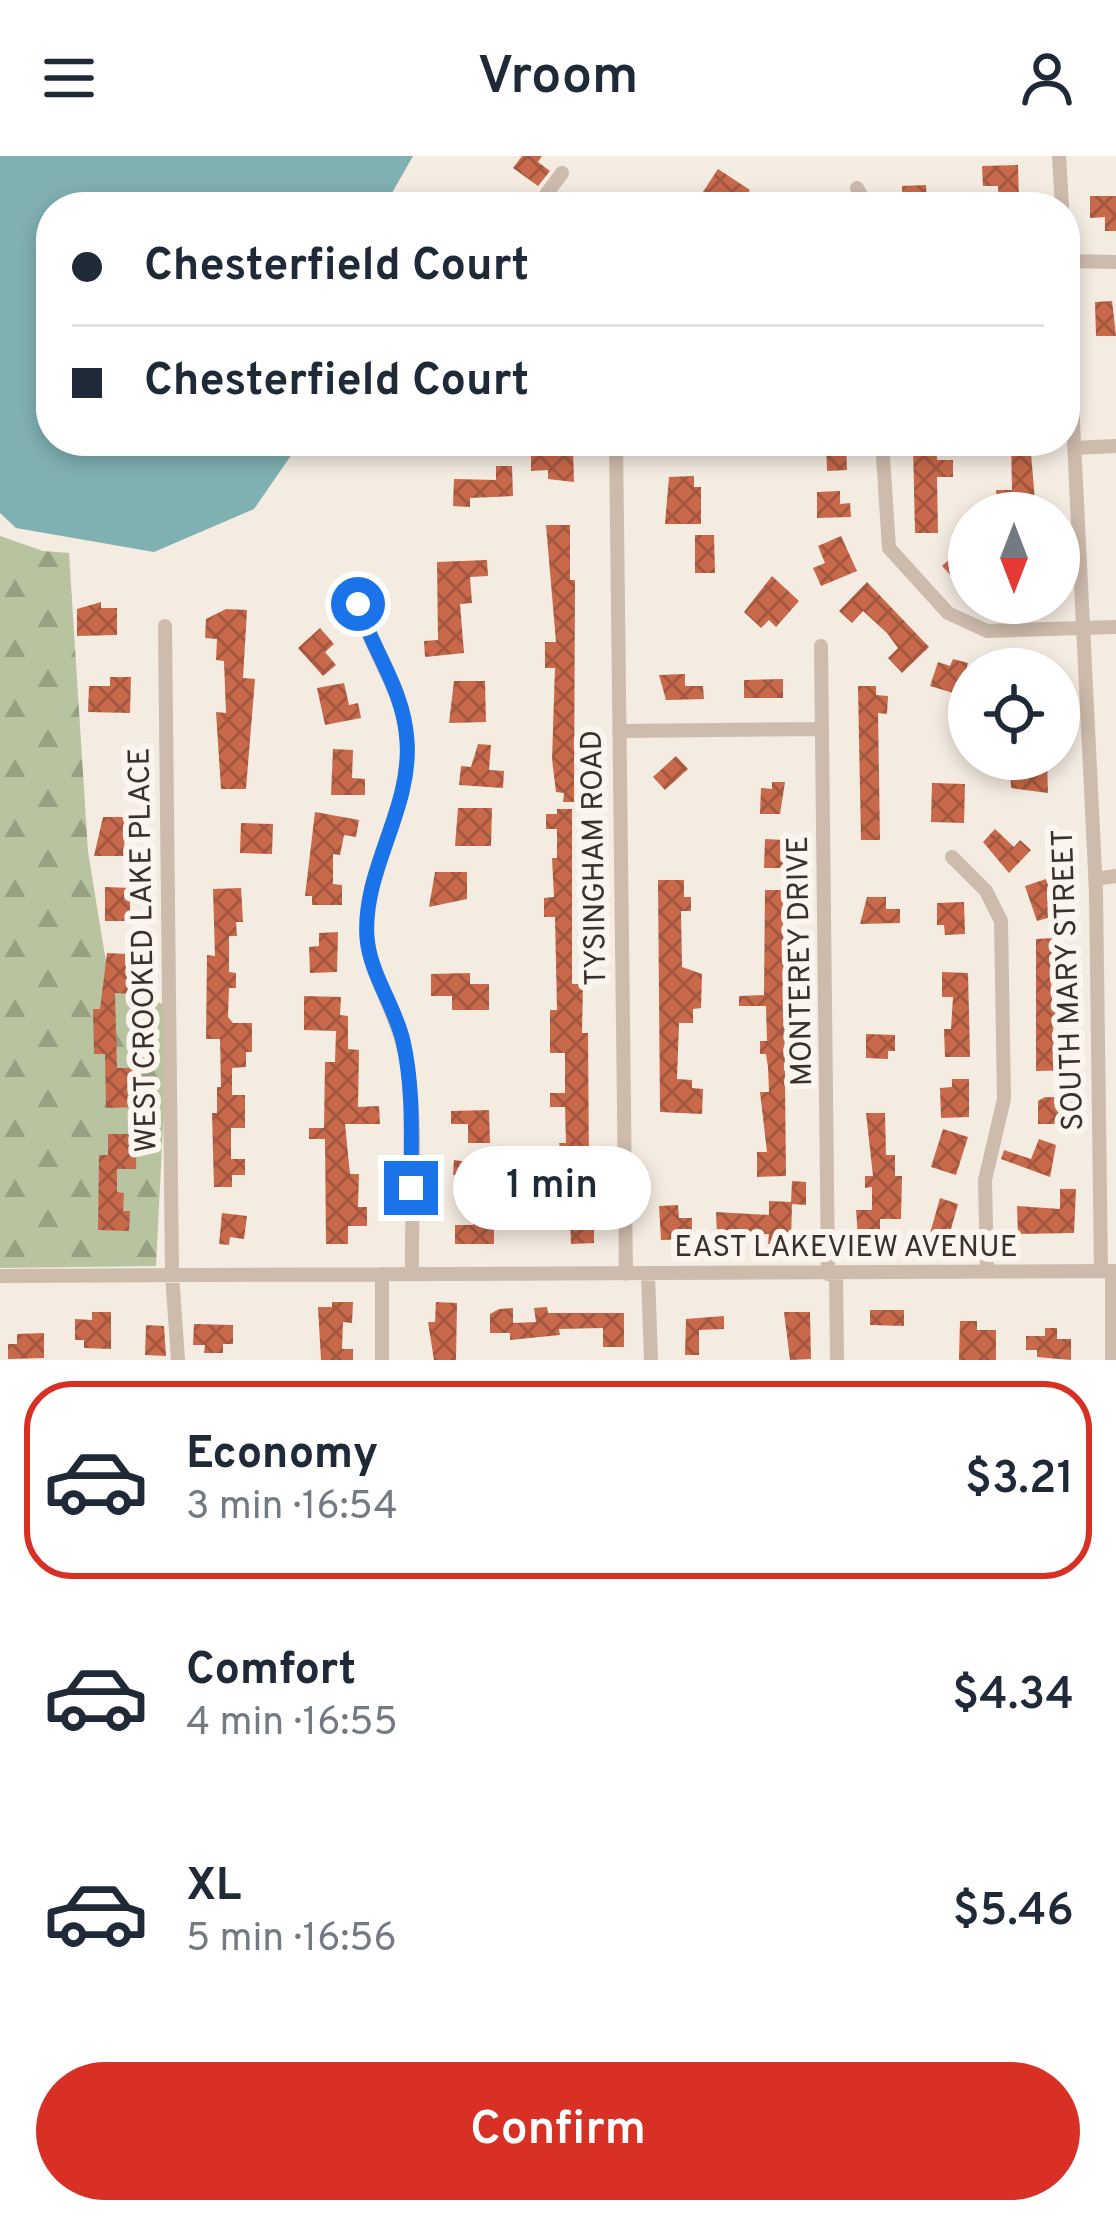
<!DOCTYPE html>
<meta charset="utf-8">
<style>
:root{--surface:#fff;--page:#f6f6f7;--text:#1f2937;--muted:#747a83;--line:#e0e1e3;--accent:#d93025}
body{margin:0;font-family:Overpass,sans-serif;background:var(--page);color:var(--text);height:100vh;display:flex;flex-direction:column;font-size:45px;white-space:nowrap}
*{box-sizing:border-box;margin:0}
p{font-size:39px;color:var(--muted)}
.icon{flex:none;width:66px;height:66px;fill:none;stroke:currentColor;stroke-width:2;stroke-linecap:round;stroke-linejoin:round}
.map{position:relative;height:1204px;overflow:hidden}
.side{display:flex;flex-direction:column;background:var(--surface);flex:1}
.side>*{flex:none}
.hud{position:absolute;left:36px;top:36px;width:1044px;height:264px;border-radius:48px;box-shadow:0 6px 18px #0003;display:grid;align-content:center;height:264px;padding:0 36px;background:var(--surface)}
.needle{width:78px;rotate:180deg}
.buttons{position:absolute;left:948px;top:336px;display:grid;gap:24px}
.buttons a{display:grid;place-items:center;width:132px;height:132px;border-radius:50%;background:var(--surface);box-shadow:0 6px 18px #0003;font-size:60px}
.end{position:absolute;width:54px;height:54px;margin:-27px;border:15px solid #1a73e8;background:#fff;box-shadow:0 0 0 6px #fff}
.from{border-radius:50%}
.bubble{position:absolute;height:84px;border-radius:42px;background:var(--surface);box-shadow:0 6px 18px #0003;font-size:39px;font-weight:600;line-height:84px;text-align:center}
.hud b{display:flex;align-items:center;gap:42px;height:114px;font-size:45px}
.hud b+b{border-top:3px solid var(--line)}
.hud i{width:30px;height:30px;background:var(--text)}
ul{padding:21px 0 0;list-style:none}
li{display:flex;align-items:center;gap:36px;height:198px;margin:0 24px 18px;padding:0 12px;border:6px solid transparent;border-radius:48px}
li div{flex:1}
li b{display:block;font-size:45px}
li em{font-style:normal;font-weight:600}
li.selected{border-color:var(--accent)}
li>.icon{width:108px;height:108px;stroke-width:1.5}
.button{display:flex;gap:24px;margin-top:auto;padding:24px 36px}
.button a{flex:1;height:138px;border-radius:72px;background:var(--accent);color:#fff;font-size:48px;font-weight:600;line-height:138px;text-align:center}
header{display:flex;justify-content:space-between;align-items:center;height:156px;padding:0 36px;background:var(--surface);font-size:54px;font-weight:600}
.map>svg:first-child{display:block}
.forest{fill:url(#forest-firs)}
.water{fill:#7fb0b2}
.building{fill:url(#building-cross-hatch)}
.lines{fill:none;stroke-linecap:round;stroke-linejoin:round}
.minor{stroke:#cdbbac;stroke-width:14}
.route{stroke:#1a73e8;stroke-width:15}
.labels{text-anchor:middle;stroke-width:12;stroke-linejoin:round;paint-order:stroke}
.street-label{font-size:30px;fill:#3b302b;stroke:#fbf5ee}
</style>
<header><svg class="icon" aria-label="menu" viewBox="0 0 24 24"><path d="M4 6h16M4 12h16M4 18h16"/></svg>Vroom<svg class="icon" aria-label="person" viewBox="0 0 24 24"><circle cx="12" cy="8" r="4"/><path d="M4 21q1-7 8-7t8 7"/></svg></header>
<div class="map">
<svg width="1116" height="1204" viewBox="0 0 1116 1204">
<defs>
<pattern id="forest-firs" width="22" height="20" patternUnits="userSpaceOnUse" patternTransform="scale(3)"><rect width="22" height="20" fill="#b8c4a0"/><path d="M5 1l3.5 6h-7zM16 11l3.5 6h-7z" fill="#97a083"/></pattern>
<pattern id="building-cross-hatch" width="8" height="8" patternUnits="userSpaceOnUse" patternTransform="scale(3)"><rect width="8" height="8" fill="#c8694b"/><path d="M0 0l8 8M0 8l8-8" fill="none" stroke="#a4573f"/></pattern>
</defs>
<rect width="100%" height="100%" fill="#f4ebe1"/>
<path class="forest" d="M 0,380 L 43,395 L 69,397 L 88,696 L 108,818 L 123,835 L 169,850 L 156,1110 L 0,1112 Z"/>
<path class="water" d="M 0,0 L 413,0 L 384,51 L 51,51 L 51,285 L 301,285 L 254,353 L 154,396 L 16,372 L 0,357 Z"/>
<path class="building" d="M 522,0 L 542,0 L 538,6 L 550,15 L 538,30 L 513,12 Z
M 1018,9 L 1019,47 L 999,47 L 998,30 L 983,30 L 982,10 Z
M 718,13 L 750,34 L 739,51 L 722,41 L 716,51 L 693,51 Z
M 926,29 L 927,51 L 903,51 L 902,30 Z
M 1090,40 L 1116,40 L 1116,75 L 1105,75 L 1105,61 L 1090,62 Z
M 1112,145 L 1116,180 L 1096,180 L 1095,146 Z
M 826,285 L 846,285 L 847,314 L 827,315 Z
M 1011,285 L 1030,285 L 1036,357 L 1011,357 L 1011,346 L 997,347 L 996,334 L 1012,334 Z
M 913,289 L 936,289 L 937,304 L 953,304 L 953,321 L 937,321 L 938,377 L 915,377 Z
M 573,292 L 574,326 L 548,323 L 548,314 L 531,315 L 531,294 Z
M 496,310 L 512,310 L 513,340 L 470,342 L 470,351 L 453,350 L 454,323 L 496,324 Z
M 694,320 L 694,331 L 701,331 L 701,368 L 665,368 L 669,321 Z
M 840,335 L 840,348 L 850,347 L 851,361 L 817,362 L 817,336 Z
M 546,369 L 570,369 L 570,424 L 575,424 L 574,646 L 563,646 L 564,637 L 556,636 L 552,603 L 555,512 L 545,512 L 545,486 L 556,486 Z
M 695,379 L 714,379 L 715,417 L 695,417 Z
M 841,380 L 857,415 L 821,430 L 813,412 L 825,407 L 818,390 Z
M 963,391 L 969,398 L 969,439 L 942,410 Z
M 487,404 L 488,420 L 470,421 L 472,447 L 460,448 L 464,497 L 425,501 L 424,485 L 438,484 L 437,406 Z
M 772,420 L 799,445 L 776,471 L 769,464 L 761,472 L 744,456 Z
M 867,426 L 929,491 L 902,517 L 888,502 L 898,492 L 887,477 L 863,455 L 852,467 L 839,455 Z
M 101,446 L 101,452 L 117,452 L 117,479 L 77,480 L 77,453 Z
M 226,453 L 247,454 L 243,522 L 255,523 L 246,633 L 221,633 L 216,556 L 226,557 L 224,505 L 216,504 L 217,483 L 205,482 L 206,463 Z
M 320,472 L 334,488 L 325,496 L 336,509 L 323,520 L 298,492 Z
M 953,503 L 968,507 L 960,539 L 930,530 L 938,506 L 950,510 Z
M 685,518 L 685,530 L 703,530 L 704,543 L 666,544 L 659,519 Z
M 110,521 L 131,521 L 130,557 L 88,556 L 89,530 L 110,530 Z
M 783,523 L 783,542 L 744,542 L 744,524 Z
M 454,525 L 485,525 L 486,566 L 449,567 Z
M 344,527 L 349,549 L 358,547 L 361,562 L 325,569 L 317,532 Z
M 858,530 L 876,530 L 876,539 L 888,540 L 887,558 L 878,557 L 880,684 L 861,684 Z
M 478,588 L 491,589 L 489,614 L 504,615 L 503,632 L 459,629 L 461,610 L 471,611 Z
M 333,593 L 353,594 L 352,622 L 365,623 L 365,639 L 331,639 Z
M 676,600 L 688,613 L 665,634 L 653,621 Z
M 1047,605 L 1048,637 L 1011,632 L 1010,606 Z
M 772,626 L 785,626 L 780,658 L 760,658 L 761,632 L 772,633 Z
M 932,627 L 965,628 L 964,667 L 931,666 Z
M 458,652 L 492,652 L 491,690 L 455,690 Z
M 557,653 L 572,653 L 572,828 L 583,828 L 582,877 L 588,877 L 589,1014 L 566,1014 L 559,987 L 566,987 L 565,951 L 550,951 L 550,937 L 565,937 L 565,897 L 550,897 L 550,854 L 557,854 L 555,761 L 544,761 L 544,742 L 554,741 L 552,702 L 557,702 L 557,673 L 546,673 L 546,658 L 557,658 Z
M 315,656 L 359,664 L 356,681 L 344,679 L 340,699 L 333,698 L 333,728 L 342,729 L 342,749 L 312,749 L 312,740 L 305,740 Z
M 103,661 L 125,661 L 124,700 L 94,700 Z
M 241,667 L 273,668 L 272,698 L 240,697 Z
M 995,673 L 1014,691 L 1020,684 L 1031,694 L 1009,717 L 983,686 Z
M 765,683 L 784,684 L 783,712 L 764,712 Z
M 435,716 L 467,716 L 467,743 L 429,751 Z
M 1046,723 L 1058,759 L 1037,765 L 1025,730 Z
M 658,724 L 684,724 L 684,741 L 691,741 L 691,755 L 681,755 L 682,811 L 702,818 L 701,852 L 693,853 L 693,867 L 679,867 L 677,923 L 692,924 L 692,932 L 703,933 L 702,958 L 660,956 Z
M 105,731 L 130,732 L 130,765 L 105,765 Z
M 241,732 L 243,766 L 236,766 L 237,780 L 229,780 L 229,816 L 236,817 L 236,832 L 229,832 L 228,861 L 233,867 L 252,867 L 252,896 L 246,896 L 246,911 L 232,912 L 232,939 L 245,939 L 245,972 L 231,972 L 231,1003 L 245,1003 L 245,1019 L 232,1019 L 232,1031 L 214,1031 L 212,957 L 217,957 L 217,931 L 221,931 L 220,883 L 206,883 L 207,799 L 215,800 L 213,733 Z
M 765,734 L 783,734 L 786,1020 L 757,1021 L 757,996 L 767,996 L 760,936 L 769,936 L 768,911 L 766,898 L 760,898 L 760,885 L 767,885 L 766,850 L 739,850 L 739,840 L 764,839 Z
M 867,741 L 886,741 L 886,753 L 900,753 L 900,767 L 860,768 Z
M 964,746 L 965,778 L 945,779 L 944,769 L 937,769 L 937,747 Z
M 338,776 L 337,816 L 310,817 L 309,791 L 319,790 L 319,777 Z
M 1055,782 L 1061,819 L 1051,819 L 1052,845 L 1057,845 L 1052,882 L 1057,898 L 1075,898 L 1075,914 L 1036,915 L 1036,783 Z
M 107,797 L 127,798 L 126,816 L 135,817 L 134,838 L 115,837 L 117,912 L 133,912 L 141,951 L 106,952 L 105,898 L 94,898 L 93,853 L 100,853 Z
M 942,816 L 968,817 L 970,901 L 945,901 L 944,873 L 951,873 L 953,841 L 942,841 Z
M 470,817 L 470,828 L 489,828 L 489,854 L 452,854 L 452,840 L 431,840 L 431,818 Z
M 304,840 L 341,841 L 340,859 L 348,860 L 348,893 L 359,894 L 358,951 L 379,950 L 380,968 L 345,968 L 350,1018 L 359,1018 L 358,1051 L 367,1051 L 367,1070 L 348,1070 L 348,1088 L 326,1088 L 325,983 L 309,983 L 309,972 L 324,972 L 325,906 L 335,906 L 336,875 L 304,874 Z
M 866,878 L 895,879 L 895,895 L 888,895 L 888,903 L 866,902 Z
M 952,923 L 969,923 L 969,961 L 941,962 L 940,932 L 952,931 Z
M 1045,941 L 1077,942 L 1077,968 L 1038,968 L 1038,945 Z
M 489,954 L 490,987 L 468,987 L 468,968 L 451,968 L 451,955 Z
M 866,957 L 885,957 L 886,999 L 895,999 L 895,1020 L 902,1020 L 901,1063 L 880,1063 L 880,1092 L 859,1092 L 856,1054 L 872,1054 L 872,1031 L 865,1032 L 865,1020 L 873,1020 Z
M 943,973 L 968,981 L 956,1019 L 931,1011 Z
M 108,978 L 137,978 L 136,1013 L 117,1013 L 117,1036 L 124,1037 L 123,1055 L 130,1055 L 129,1075 L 98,1074 L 99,999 L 108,999 Z
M 1039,983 L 1056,989 L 1050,1021 L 1001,1003 L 1004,994 L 1031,1003 Z
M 454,1004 L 488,1009 L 487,1054 L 521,1054 L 521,1070 L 494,1071 L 494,1088 L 455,1088 L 455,1069 L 473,1069 L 473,1036 L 463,1036 L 464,1019 L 453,1019 Z
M 792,1025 L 806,1026 L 806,1049 L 792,1048 L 791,1088 L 768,1088 L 769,1078 L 717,1079 L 716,1056 L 769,1059 L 769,1045 L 791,1046 Z
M 1060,1033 L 1076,1033 L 1074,1077 L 1018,1078 L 1017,1050 L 1060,1053 Z
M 569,1037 L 583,1037 L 583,1062 L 594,1062 L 594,1087 L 571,1088 Z
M 940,1042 L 958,1048 L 947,1087 L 929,1081 Z
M 678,1049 L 679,1062 L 692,1062 L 692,1083 L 661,1084 L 659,1050 Z
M 222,1057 L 247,1060 L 244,1083 L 230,1081 L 229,1089 L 219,1088 Z
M 332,1146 L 353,1146 L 352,1167 L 343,1166 L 342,1193 L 353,1193 L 353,1204 L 321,1204 L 318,1151 L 332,1151 Z
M 436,1146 L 457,1147 L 456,1204 L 434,1204 L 428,1166 L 435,1166 Z
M 547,1151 L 548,1157 L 624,1157 L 624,1191 L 603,1191 L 603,1172 L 559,1173 L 560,1179 L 510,1184 L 510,1177 L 490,1177 L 490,1158 L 499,1153 L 513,1152 L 513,1167 L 536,1166 L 534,1152 Z
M 870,1154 L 904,1154 L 904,1170 L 870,1169 Z
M 92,1156 L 111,1156 L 111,1193 L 84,1192 L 84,1184 L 75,1184 L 75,1163 L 92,1164 Z
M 784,1156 L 810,1156 L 811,1203 L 790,1204 Z
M 724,1160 L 724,1173 L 699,1174 L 699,1199 L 685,1199 L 686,1163 Z
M 960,1165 L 977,1165 L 977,1174 L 996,1174 L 996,1204 L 959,1204 Z
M 194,1168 L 233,1169 L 233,1188 L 223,1188 L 223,1197 L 204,1197 L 205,1189 L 193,1189 Z
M 146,1169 L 164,1170 L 166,1200 L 145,1199 Z
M 1045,1172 L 1057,1172 L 1057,1183 L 1071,1183 L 1071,1204 L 1037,1201 L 1037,1194 L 1026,1194 L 1026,1180 L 1045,1180 Z
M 44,1177 L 44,1202 L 8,1203 L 8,1188 L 17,1188 L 17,1178 Z"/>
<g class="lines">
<path class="minor" d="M 1059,0 L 1062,51
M 857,32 L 868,51
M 537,51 L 562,17
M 1065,101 L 1096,736 L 1101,1115
M 1065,105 L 1116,106
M 616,285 L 626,1118
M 882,285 L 889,392 L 948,457 L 987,475 L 1116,471
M 1074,292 L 1116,290
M 355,436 C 365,491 406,532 407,591 C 409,658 358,720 368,786 C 374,828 401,865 407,908 C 418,976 411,1049 412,1118
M 165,470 L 172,1118 L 178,1204
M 821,490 L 828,1118
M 619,575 L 822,573
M 952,701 L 986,735 L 1001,765 L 1004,943 L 985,1024 L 987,1116
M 1095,723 L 1116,720
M 1112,1115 L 1112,1204
M 382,1118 L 382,1204
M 648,1118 L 651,1204
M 836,1118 L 837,1204
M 0,1120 L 1116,1115"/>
</g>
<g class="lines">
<path class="route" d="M 358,448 C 373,496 404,533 407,585 C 412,654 362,714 367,782 C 370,818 395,850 403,885 C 414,933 411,983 411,1032"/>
</g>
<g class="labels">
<g class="street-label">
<text transform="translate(593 702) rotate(-91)" y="10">TYSINGHAM ROAD</text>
<text transform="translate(142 794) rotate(-91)" y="10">WEST CROOKED LAKE PLACE</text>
<text transform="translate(799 805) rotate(-91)" y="10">MONTEREY DRIVE</text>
<text transform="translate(1067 824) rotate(-92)" y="10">SOUTH MARY STREET</text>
<text x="846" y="1100">EAST LAKEVIEW AVENUE</text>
</g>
</g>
</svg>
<div class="buttons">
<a><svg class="needle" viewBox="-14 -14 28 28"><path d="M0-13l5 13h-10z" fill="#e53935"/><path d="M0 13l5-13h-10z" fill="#747a83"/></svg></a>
<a><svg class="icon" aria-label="locate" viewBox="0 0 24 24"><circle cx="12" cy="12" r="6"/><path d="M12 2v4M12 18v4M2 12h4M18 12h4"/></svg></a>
</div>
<i class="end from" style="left:358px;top:448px"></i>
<i class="end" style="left:411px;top:1032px"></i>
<div class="bubble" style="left:453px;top:990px;width:198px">1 min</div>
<div class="hud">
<b><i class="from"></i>Chesterfield Court</b>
<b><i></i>Chesterfield Court</b>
</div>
</div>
<section class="side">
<ul>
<li class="selected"><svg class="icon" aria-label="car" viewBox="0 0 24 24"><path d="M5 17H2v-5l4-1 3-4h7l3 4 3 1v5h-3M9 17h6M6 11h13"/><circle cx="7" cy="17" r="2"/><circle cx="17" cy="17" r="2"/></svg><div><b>Economy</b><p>3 min · 16:54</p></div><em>$3.21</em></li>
<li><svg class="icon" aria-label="car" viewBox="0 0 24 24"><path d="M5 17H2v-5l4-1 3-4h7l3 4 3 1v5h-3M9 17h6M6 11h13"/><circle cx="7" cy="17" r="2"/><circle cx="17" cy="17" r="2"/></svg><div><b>Comfort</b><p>4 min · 16:55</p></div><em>$4.34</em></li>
<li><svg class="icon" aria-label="car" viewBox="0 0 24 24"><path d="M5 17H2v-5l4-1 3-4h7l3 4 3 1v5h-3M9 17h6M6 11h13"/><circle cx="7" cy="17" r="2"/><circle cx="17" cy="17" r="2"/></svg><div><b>XL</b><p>5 min · 16:56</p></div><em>$5.46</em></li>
</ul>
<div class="button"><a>Confirm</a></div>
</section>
